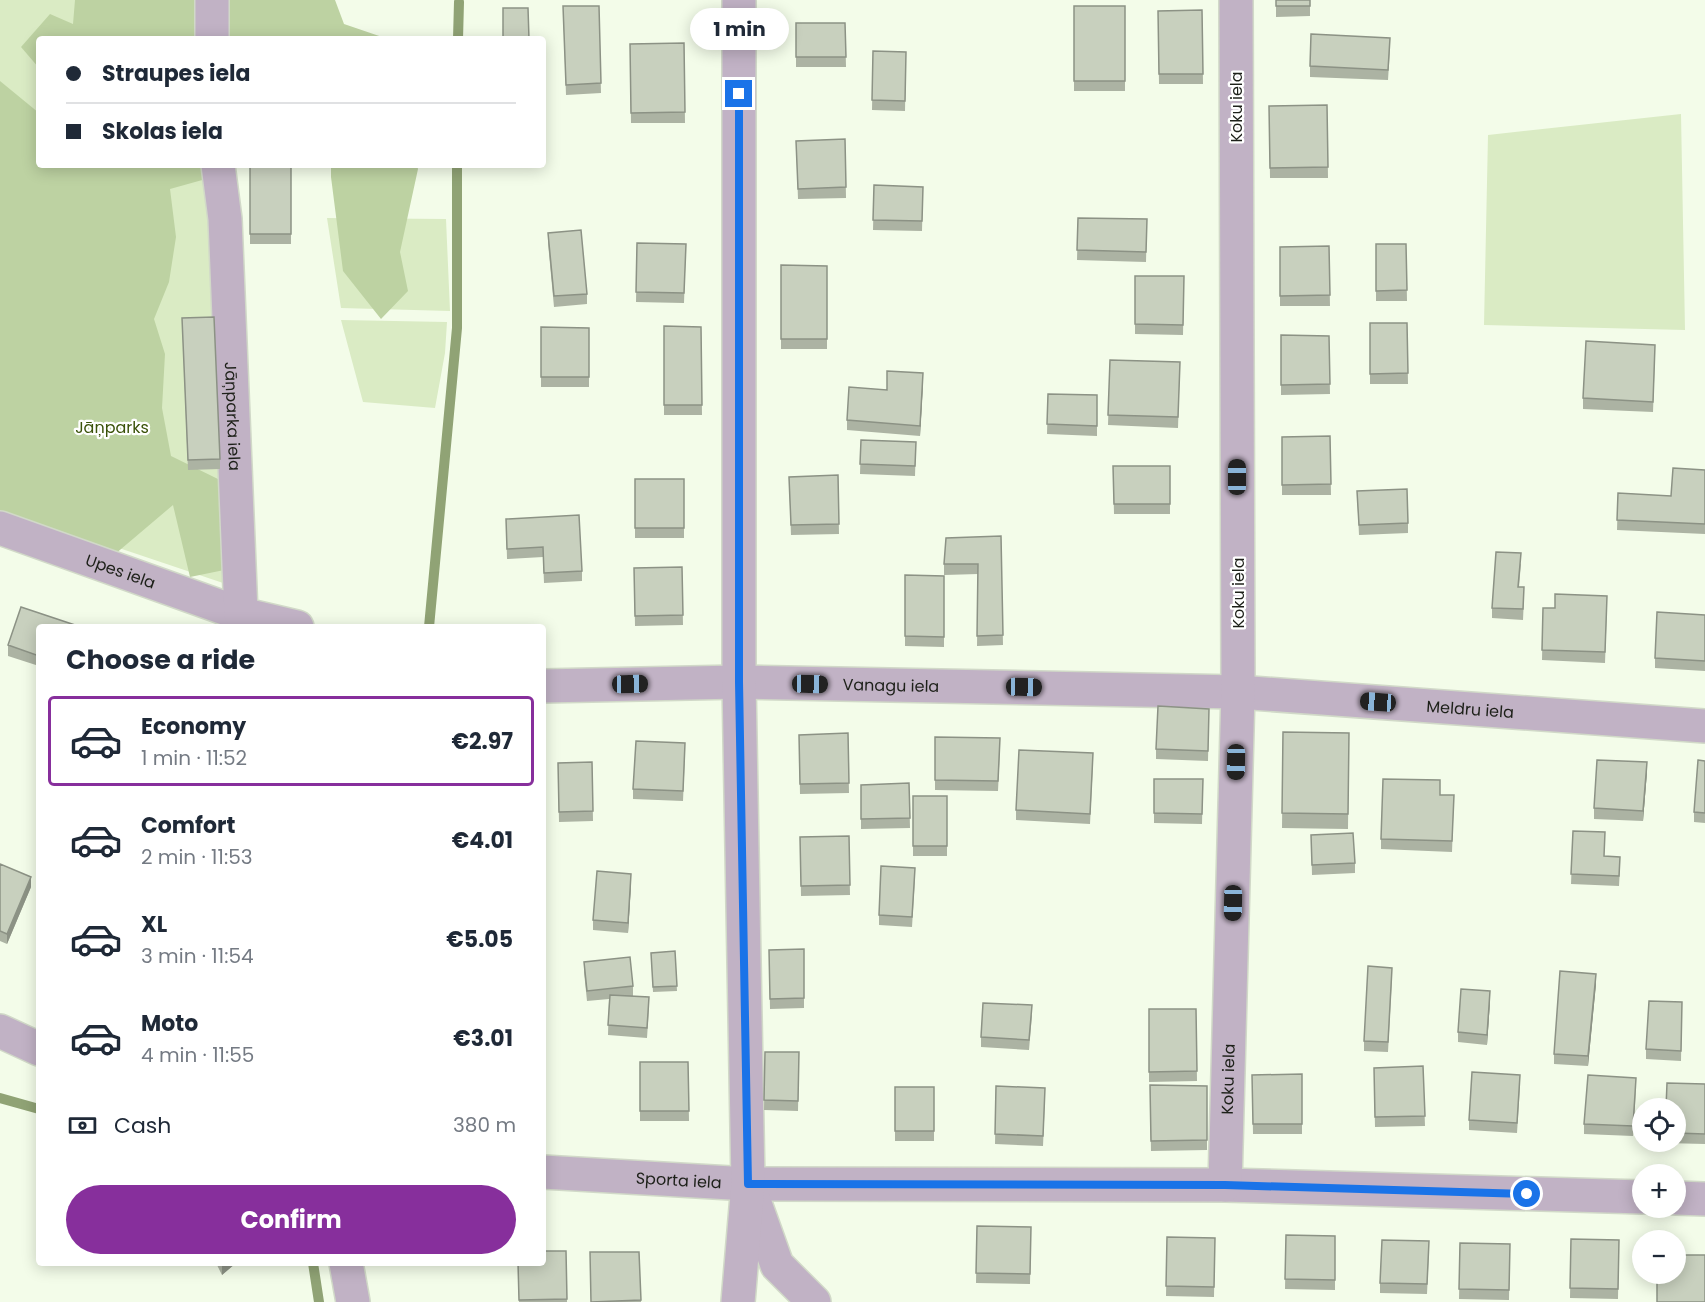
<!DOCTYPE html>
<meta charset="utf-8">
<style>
:root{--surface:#fff;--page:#f2f2f3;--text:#1f2937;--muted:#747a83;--line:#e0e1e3;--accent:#872f9c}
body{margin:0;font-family:Poppins,sans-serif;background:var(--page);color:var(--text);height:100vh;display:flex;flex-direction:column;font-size:22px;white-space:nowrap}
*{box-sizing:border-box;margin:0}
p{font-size:20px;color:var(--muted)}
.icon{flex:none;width:33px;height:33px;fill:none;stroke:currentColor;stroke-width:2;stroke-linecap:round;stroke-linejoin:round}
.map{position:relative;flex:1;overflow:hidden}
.panel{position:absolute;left:36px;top:624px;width:510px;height:642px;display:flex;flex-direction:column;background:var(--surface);border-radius:6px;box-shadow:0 3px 15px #0003}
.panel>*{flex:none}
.guide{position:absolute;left:36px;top:36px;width:510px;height:132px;border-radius:6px;box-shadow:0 3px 15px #0003;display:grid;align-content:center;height:132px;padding:0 30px;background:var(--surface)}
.fabs{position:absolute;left:1632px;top:1098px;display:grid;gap:12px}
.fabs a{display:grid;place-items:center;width:54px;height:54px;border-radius:50%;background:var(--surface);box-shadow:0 3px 15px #0003;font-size:30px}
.end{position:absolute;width:27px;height:27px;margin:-14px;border:8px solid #1a73e8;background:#fff;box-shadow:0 0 0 3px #fff}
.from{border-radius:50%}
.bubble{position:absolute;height:42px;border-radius:21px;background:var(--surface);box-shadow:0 3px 15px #0003;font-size:20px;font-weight:700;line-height:42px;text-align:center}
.car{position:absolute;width:18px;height:36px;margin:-18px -9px;border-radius:8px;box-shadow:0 0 4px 2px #0007;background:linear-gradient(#222 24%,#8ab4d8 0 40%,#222 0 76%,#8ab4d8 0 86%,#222 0)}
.guide b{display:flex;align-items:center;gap:21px;height:57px;font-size:22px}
.guide b+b{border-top:2px solid var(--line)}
.guide i{width:15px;height:15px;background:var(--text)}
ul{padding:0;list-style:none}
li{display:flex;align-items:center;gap:18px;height:90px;margin:0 12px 9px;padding:0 18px;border:3px solid transparent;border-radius:6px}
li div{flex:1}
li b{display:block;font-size:22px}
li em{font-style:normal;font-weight:700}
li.selected{border-color:var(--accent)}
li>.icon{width:54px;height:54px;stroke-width:1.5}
h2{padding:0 30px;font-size:27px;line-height:72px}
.pay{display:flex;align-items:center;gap:15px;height:66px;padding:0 30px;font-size:22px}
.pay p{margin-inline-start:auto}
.button{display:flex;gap:12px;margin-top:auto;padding:12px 30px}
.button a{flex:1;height:69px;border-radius:36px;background:var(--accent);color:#fff;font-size:24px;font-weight:700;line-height:69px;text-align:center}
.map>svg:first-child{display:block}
.green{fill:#daebc4}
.forest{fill:#bdd2a2}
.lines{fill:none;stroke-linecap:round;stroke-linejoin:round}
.stream{stroke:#90a375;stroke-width:10}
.minor-casing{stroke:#d1d9c8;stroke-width:36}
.tertiary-casing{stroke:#d1d9c8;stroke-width:36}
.minor{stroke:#c1b2c5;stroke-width:33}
.tertiary{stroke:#c1b2c5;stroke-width:33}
.wall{fill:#acb3a3}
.shaded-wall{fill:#8c9285}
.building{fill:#c8d0be;stroke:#8c9285;stroke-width:1.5}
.route{stroke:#1a73e8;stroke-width:8}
.labels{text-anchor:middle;stroke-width:4.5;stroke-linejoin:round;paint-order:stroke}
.street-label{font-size:16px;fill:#1d2019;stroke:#fff}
.park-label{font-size:16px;fill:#3a5209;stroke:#fff}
</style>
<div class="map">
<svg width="1705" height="1302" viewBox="0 0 1705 1302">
<rect width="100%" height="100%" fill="#f3fce9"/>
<path class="green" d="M 0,0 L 208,0 L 39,39 L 39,165 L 214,165 L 232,586 L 0,508 Z
M 1681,114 L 1685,330 L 1484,325 L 1488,135 Z
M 327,218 L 446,219 L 450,311 L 341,308 Z
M 341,320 L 447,322 L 445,353 L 435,408 L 363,402 Z"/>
<path class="forest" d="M 75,0 L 335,0 L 344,24 L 388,39 L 39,39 L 39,68 L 21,47 L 50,14 L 73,24 Z
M 0,81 L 39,113 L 39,165 L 215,165 L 213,177 L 170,189 L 176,237 L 169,282 L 154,319 L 165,354 L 162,408 L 171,456 L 220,480 L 234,568 L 190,577 L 173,505 L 114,555 L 0,517 Z
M 331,165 L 417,165 L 418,169 L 400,252 L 408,291 L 381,319 L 343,271 L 331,177 Z"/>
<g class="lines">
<path class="stream" d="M 458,39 L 459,2
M 429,627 L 457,328 L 457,165
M 0,1098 L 39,1109
M 313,1263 L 319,1302"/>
<defs>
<g id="minor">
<path id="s1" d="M 0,528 L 241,614"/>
<path id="s2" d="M 543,686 L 739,682 L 1238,692 L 1705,726"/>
<path d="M 0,1031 L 39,1049"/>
<path id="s3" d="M 543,1172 L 748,1184 L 1225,1185 L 1642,1197"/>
<path id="s4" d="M 1225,1185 L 1238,692 L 1236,0"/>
<path d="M 752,1195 L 777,1265 L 814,1302"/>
<path d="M 1676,1198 L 1705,1199"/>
<path d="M 738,1302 L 748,1184 L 739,682 L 739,0"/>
</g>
<g id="tertiary">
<path d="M 212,0 L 212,39"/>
<path id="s5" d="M 218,165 L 225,219 L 241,614 L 297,627"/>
<path d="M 346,1263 L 353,1302"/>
</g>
</defs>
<use href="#minor" class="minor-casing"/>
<use href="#tertiary" class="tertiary-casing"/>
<use href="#minor" class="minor"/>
<use href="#tertiary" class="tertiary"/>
</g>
<path class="wall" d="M 1276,0 L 1310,0 L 1310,16 L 1276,17 Z
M 563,6 L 599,6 L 601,93 L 566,95 Z
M 1074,6 L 1125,6 L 1125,91 L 1074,91 Z
M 1202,10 L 1203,84 L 1159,84 L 1158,11 Z
M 796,23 L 845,23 L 846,67 L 796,67 Z
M 684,43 L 685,123 L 631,123 L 630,44 Z
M 1390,48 L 1388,80 L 1310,77 L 1310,66 Z
M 873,51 L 906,52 L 905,111 L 872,110 Z
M 1327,105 L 1328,178 L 1270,178 L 1269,106 Z
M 845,139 L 846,198 L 798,199 L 796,141 Z
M 250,165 L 291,165 L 291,244 L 250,244 Z
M 874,185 L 923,187 L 922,231 L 873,230 Z
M 1078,218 L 1147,219 L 1146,262 L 1077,260 Z
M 548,233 L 587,294 L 587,304 L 554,307 L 548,243 Z
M 637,243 L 686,244 L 684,303 L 636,302 Z
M 1376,244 L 1406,244 L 1407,301 L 1376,301 Z
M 1329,246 L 1330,306 L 1280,306 L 1280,247 Z
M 781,265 L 827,266 L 827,349 L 781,349 Z
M 1135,276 L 1184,276 L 1183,335 L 1135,334 Z
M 182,318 L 220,459 L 220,469 L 188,470 Z
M 1370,323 L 1407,323 L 1408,384 L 1370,384 Z
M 664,326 L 701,327 L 702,415 L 664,415 Z
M 541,327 L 589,328 L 589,387 L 541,387 Z
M 1281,335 L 1329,336 L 1330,394 L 1281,395 Z
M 1655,355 L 1653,412 L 1583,409 L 1583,398 Z
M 1110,360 L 1180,362 L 1178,428 L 1108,425 Z
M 923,383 L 920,436 L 847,430 L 847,420 L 887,390 Z
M 1048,394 L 1097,395 L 1097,436 L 1047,434 Z
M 1330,436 L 1331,495 L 1282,495 L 1282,437 Z
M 861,440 L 916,442 L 915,476 L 860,474 Z
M 1113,466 L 1170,466 L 1170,514 L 1114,514 Z
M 1705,470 L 1705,534 L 1617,530 L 1618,493 L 1671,496 Z
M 838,475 L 839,534 L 791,535 L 789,477 Z
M 635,479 L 684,479 L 684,538 L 635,538 Z
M 1357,491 L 1408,523 L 1408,533 L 1359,535 Z
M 506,519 L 582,571 L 582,581 L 544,583 L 543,557 L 507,559 Z
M 1001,536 L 1003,645 L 977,646 L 978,574 L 944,575 L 944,564 Z
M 1521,563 L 1519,587 L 1524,597 L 1523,620 L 1492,618 L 1492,608 Z
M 682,567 L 683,625 L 635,626 L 634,568 Z
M 905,575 L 944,576 L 944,647 L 905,646 Z
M 1607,606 L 1605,663 L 1542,660 L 1543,608 L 1555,608 Z
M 1705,615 L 1705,671 L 1655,668 L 1655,658 Z
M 39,627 L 39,666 L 8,656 L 8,645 Z
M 1209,709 L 1208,761 L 1156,759 L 1156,749 Z
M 1283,732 L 1349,733 L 1348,829 L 1282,828 Z
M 848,733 L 849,793 L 800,794 L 799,735 Z
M 935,737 L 1000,748 L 998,791 L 935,790 Z
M 685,753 L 683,801 L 633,799 L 633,789 Z
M 1705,761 L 1705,823 L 1694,822 L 1694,812 Z
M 592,762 L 593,821 L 559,822 L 558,763 Z
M 1093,763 L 1090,824 L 1016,820 L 1016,810 Z
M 1647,772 L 1643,821 L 1594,819 L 1594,808 Z
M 1154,779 L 1203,779 L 1202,824 L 1154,823 Z
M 909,783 L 910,828 L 861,829 L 861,785 Z
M 1440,795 L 1454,795 L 1452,852 L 1381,849 L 1381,839 Z
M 913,796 L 947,796 L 947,856 L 913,856 Z
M 1573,831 L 1604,856 L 1620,867 L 1619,886 L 1571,884 Z
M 1311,835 L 1355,863 L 1355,873 L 1312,875 Z
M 849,836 L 850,895 L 801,896 L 800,837 Z
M 0,864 L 31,887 L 7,944 L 0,941 Z
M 915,878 L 912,927 L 879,925 L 879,915 Z
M 631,884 L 628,933 L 593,930 L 593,920 Z
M 804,949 L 804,1008 L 770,1009 L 769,950 Z
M 675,951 L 677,991 L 653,992 L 651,953 Z
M 584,962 L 633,986 L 633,996 L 649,1007 L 647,1038 L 608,1035 L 609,999 L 587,1001 L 584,972 Z
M 1392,978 L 1388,1052 L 1364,1051 L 1364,1041 Z
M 1596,984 L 1588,1066 L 1554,1064 L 1554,1054 Z
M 1490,1001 L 1487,1045 L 1458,1042 L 1458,1032 Z
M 1682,1002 L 1681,1061 L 1646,1059 L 1646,1049 Z
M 1149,1009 L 1196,1009 L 1197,1081 L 1149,1082 Z
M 1032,1015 L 1029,1050 L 981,1047 L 981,1037 Z
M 765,1052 L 799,1052 L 798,1111 L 764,1110 Z
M 640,1062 L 688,1062 L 689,1121 L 640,1121 Z
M 1423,1066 L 1425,1126 L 1375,1127 L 1374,1078 Z
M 1302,1074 L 1302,1134 L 1253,1134 L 1252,1075 Z
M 1705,1084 L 1705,1144 L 1665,1143 L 1665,1142 L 1676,1142 L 1676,1108 Z
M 1150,1085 L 1207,1086 L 1207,1150 L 1151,1151 Z
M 1520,1085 L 1517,1133 L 1469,1130 L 1469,1120 Z
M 996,1086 L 1045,1098 L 1043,1146 L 995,1144 Z
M 895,1087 L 934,1087 L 934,1141 L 895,1141 Z
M 1636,1088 L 1633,1136 L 1584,1134 L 1584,1124 Z
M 977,1226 L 1031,1227 L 1030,1284 L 976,1283 Z
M 1286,1235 L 1335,1236 L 1335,1290 L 1285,1289 Z
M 1167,1237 L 1215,1238 L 1214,1297 L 1166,1296 Z
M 1571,1239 L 1619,1240 L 1618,1299 L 1570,1298 Z
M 1460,1243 L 1510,1244 L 1509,1300 L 1459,1299 Z
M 566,1251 L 567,1302 L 519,1302 L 518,1263 Z
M 1429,1251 L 1427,1294 L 1380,1293 L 1380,1283 Z
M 639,1252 L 641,1302 L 591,1302 Z
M 216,1263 L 236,1263 L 222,1275 Z"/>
<path class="shaded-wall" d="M 923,373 L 923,383 L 920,436 L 920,426 Z
M 1647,762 L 1647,772 L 1643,821 L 1643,811 Z
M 631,874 L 631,884 L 628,933 L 628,923 Z
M 31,877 L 31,887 L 7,944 L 7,934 Z
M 1596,974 L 1596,984 L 1588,1066 L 1588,1056 Z
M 1490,991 L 1490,1001 L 1487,1045 L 1487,1035 Z
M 222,1263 L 236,1263 L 222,1275 Z"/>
<path class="building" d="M 1276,0 L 1310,0 L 1310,6 L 1276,6 Z
M 563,6 L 599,6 L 601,83 L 566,85 Z
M 1074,6 L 1125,6 L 1125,81 L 1074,81 Z
M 503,8 L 528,8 L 529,39 L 503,39 Z
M 1202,10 L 1203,74 L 1159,74 L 1158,11 Z
M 796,23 L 845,23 L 846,57 L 796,57 Z
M 1311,34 L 1390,38 L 1388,70 L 1310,66 Z
M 684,43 L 685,112 L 631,113 L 630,44 Z
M 873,51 L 906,52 L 905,101 L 872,100 Z
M 1327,105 L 1328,167 L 1270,168 L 1269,106 Z
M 845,139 L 846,187 L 798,189 L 796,141 Z
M 250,165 L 291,165 L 291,234 L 250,234 Z
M 874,185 L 923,187 L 922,221 L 873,220 Z
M 1078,218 L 1147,219 L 1146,252 L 1077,250 Z
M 581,230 L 587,294 L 554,296 L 548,233 Z
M 637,243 L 686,244 L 684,293 L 636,292 Z
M 1376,244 L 1406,244 L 1407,290 L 1376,291 Z
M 1329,246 L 1330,295 L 1280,296 L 1280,247 Z
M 781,265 L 827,266 L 827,339 L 781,339 Z
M 1135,276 L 1184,276 L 1183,325 L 1135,324 Z
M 214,317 L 220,459 L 188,460 L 182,318 Z
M 1370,323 L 1407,323 L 1408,373 L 1370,374 Z
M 664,326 L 701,327 L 702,405 L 664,405 Z
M 541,327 L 589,328 L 589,377 L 541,377 Z
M 1281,335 L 1329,336 L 1330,384 L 1281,385 Z
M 1586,341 L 1655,345 L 1653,402 L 1583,398 Z
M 1110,360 L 1180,362 L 1178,417 L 1108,415 Z
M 887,371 L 923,373 L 920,426 L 847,420 L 849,387 L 887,390 Z
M 1048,394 L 1097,395 L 1097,426 L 1047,424 Z
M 1330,436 L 1331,484 L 1282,485 L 1282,437 Z
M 861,440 L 916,442 L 915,466 L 860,464 Z
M 1113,466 L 1170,466 L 1170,504 L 1114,504 Z
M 1673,468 L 1705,470 L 1705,524 L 1617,520 L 1618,493 L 1671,496 Z
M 838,475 L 839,524 L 791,525 L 789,477 Z
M 635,479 L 684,479 L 684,528 L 635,528 Z
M 1407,489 L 1408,523 L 1359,525 L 1357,491 Z
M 579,515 L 582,571 L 544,573 L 543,547 L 507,549 L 506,519 Z
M 1001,536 L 1003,635 L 977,636 L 978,564 L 944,564 L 946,538 Z
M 1496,552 L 1521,553 L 1518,587 L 1524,587 L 1523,609 L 1492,608 Z
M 682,567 L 683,615 L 635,616 L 634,568 Z
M 905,575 L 944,576 L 944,637 L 905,636 Z
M 1555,594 L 1607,596 L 1605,652 L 1542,650 L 1543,608 L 1555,608 Z
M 21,607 L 81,627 L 39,627 L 39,656 L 8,645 Z
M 1657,612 L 1705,615 L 1705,661 L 1655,658 Z
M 1158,706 L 1209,709 L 1208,751 L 1156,749 Z
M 1283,732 L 1349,733 L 1348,814 L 1282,813 Z
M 848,733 L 849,783 L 800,784 L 799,735 Z
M 935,737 L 1000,738 L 998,781 L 935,780 Z
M 636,741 L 685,743 L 683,791 L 633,789 Z
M 1019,750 L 1093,753 L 1090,814 L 1016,810 Z
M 1597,760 L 1647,762 L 1643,811 L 1594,808 Z
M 1698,760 L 1705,761 L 1705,813 L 1694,812 Z
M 592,762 L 593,811 L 559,812 L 558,763 Z
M 1154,779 L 1203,779 L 1202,814 L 1154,813 Z
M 1383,779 L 1440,780 L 1440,795 L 1454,795 L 1452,841 L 1381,839 Z
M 909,783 L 910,818 L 861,819 L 861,785 Z
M 913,796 L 947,796 L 947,846 L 913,846 Z
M 1573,831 L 1605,832 L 1604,856 L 1620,857 L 1619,876 L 1571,874 Z
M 1353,833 L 1355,863 L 1312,865 L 1311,835 Z
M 849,836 L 850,885 L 801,886 L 800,837 Z
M 0,864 L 31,877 L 7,934 L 0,931 Z
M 881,866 L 915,868 L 912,917 L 879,915 Z
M 597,871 L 631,874 L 628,923 L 593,920 Z
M 804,949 L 804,998 L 770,999 L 769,950 Z
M 675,951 L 677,986 L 653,987 L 651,953 Z
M 630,957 L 633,986 L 587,991 L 584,962 Z
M 1368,966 L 1392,968 L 1388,1042 L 1364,1041 Z
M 1560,971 L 1596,974 L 1588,1056 L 1554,1054 Z
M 1461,989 L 1490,991 L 1487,1035 L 1458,1032 Z
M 610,995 L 649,997 L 647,1028 L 608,1025 Z
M 1649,1001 L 1682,1002 L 1681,1051 L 1646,1049 Z
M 983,1003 L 1032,1005 L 1029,1040 L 981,1037 Z
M 1149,1009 L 1196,1009 L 1197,1071 L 1149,1072 Z
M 765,1052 L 799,1052 L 798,1101 L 764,1100 Z
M 640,1062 L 688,1062 L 689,1111 L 640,1111 Z
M 1423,1066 L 1425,1116 L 1375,1117 L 1374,1068 Z
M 1472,1072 L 1520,1075 L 1517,1123 L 1469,1120 Z
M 1302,1074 L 1302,1124 L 1253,1124 L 1252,1075 Z
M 1588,1075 L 1636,1078 L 1633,1126 L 1584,1124 Z
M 1667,1083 L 1705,1084 L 1705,1134 L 1676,1133 L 1676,1108 L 1666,1108 Z
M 1150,1085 L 1207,1086 L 1207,1140 L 1151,1141 Z
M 996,1086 L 1045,1088 L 1043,1136 L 995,1134 Z
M 895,1087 L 934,1087 L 934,1131 L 895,1131 Z
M 977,1226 L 1031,1227 L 1030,1274 L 976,1273 Z
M 1286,1235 L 1335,1236 L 1335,1280 L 1285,1279 Z
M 1167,1237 L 1215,1238 L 1214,1287 L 1166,1286 Z
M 1571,1239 L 1619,1240 L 1618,1289 L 1570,1288 Z
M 1382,1240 L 1429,1241 L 1427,1284 L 1380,1283 Z
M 1460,1243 L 1510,1244 L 1509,1290 L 1459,1289 Z
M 543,1251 L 566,1251 L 567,1299 L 519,1300 L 518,1263 L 543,1263 Z
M 590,1252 L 639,1252 L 641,1300 L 591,1302 Z
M 1676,1255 L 1705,1255 L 1705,1302 L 1657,1302 L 1657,1274 L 1676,1274 Z"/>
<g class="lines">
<path class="route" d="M 739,94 L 739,682 L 748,1184 L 1225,1185 L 1527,1194"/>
</g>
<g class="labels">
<g class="street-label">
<text transform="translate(1236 107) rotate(-90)" y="6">Koku iela</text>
<text dy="6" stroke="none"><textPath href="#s5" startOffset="252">Jāņparka iela</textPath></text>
<text dy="6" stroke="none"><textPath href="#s1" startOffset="128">Upes iela</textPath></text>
<text transform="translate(1238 593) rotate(-90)" y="6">Koku iela</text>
<text dy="6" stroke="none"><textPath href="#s2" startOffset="348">Vanagu iela</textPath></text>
<text dy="6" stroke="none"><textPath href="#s2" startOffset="928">Meldru iela</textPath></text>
<text dy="6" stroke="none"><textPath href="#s4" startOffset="106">Koku iela</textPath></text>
<text dy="6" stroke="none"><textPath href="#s3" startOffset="136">Sporta iela</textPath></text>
</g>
<g class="park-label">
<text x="112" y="433">Jāņparks</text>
</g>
</g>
</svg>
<div class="fabs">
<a><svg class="icon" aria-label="locate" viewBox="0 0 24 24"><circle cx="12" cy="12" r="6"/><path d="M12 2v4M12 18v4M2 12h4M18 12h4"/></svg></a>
<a>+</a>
<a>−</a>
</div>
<i class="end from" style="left:1527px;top:1194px"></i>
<i class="end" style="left:739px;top:94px"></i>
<div class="bubble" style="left:690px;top:8px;width:99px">1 min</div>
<i class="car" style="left:1237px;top:477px;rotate:0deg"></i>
<i class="car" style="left:630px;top:684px;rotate:89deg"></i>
<i class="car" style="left:810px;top:684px;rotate:91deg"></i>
<i class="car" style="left:1024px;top:687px;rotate:91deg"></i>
<i class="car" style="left:1378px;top:702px;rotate:274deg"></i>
<i class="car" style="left:1236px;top:762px;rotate:181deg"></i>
<i class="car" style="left:1233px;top:903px;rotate:181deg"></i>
<div class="guide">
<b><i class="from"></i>Straupes iela</b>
<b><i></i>Skolas iela</b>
</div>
<section class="panel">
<h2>Choose a ride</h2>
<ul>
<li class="selected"><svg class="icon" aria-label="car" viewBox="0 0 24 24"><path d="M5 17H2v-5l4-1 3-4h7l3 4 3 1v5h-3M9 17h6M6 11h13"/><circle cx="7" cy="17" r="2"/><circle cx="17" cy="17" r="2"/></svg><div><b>Economy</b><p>1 min · 11:52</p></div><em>€2.97</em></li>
<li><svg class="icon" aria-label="car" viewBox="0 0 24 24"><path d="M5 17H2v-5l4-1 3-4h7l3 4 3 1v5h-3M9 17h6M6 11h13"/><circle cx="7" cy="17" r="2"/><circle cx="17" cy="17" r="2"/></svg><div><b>Comfort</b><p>2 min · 11:53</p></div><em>€4.01</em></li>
<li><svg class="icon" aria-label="car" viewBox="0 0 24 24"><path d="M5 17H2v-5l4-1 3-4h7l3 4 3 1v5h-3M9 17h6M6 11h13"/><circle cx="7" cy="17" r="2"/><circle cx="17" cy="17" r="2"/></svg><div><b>XL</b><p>3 min · 11:54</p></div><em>€5.05</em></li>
<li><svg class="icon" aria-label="car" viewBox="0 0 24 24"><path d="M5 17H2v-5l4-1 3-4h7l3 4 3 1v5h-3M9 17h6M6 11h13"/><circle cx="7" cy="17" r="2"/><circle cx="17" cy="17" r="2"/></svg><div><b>Moto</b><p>4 min · 11:55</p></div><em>€3.01</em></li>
</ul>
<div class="pay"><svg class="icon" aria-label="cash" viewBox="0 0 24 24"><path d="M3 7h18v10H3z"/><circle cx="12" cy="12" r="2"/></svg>Cash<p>380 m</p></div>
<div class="button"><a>Confirm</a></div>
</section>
</div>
